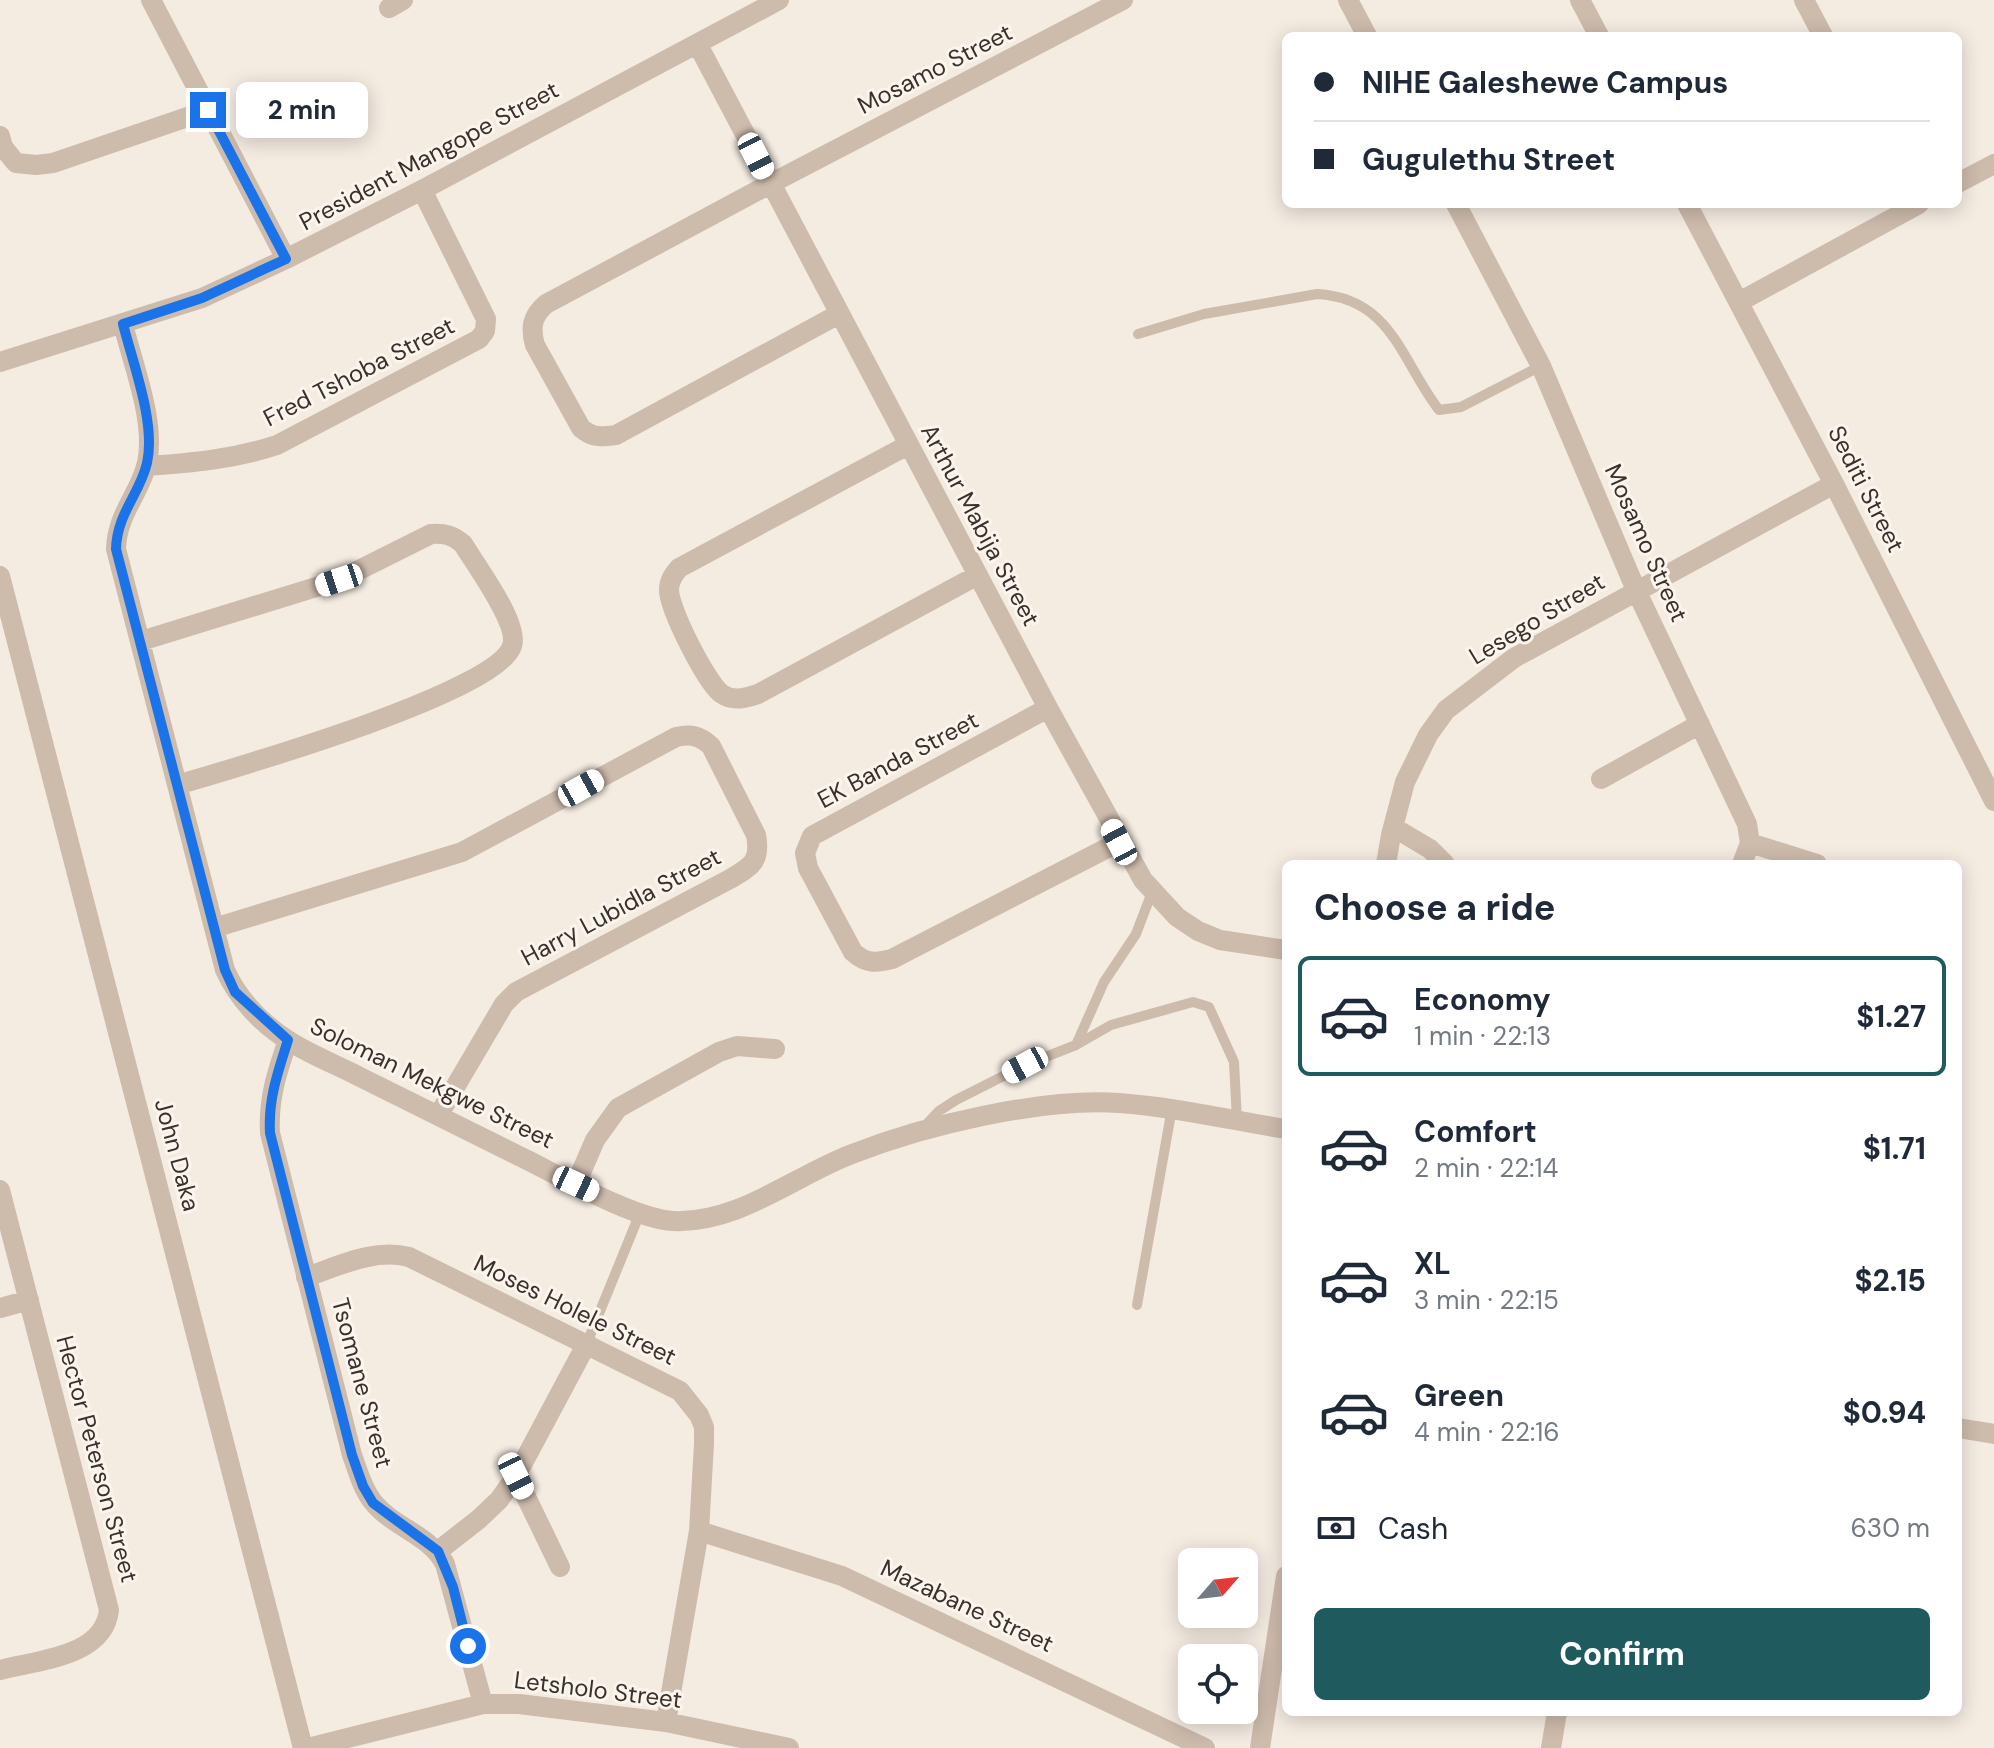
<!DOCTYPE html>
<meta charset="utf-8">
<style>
:root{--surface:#fff;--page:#f2f2f3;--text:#1f2937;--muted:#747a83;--line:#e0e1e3;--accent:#1f5a5e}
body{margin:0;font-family:"DM Sans",sans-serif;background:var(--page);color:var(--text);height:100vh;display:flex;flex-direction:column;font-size:30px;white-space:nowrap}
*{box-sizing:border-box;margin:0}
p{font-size:26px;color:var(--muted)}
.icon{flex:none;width:44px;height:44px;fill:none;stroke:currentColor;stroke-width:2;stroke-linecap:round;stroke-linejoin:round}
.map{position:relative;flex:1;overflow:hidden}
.side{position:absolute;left:1282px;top:860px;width:680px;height:856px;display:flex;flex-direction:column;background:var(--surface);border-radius:12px;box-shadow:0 4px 20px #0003}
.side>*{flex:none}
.hud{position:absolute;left:1282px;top:32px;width:680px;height:176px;border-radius:12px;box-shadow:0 4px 20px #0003;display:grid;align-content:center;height:176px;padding:0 32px;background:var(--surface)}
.needle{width:52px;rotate:62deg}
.tools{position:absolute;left:1178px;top:1548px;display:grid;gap:16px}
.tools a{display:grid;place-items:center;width:80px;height:80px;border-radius:12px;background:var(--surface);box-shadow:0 4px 20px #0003;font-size:40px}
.end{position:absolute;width:36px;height:36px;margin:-18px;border:10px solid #1a73e8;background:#fff;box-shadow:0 0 0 4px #fff}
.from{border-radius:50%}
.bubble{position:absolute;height:56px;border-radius:12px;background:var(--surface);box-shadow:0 4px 20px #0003;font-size:26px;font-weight:700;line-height:56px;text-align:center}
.car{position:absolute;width:24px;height:48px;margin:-24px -12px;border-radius:10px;box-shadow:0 0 6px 2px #0007;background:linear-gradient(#fff 24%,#345 0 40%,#fff 0 76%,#345 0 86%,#fff 0)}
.hud b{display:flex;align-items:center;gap:28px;height:76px;font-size:30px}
.hud b+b{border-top:2px solid var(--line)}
.hud i{width:20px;height:20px;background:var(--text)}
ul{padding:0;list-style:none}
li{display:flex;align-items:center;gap:24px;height:120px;margin:0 16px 12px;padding:0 16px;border:4px solid transparent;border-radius:12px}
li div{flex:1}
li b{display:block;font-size:30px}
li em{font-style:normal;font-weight:700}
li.current{border-color:var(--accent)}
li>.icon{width:72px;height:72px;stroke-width:1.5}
h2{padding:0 32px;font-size:36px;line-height:96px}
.pay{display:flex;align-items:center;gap:20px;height:88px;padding:0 32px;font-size:30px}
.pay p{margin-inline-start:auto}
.button{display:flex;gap:16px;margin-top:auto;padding:16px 32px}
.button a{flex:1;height:92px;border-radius:12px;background:var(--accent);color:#fff;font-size:32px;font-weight:700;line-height:92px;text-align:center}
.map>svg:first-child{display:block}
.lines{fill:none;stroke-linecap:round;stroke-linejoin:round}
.lane{stroke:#cdbbac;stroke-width:10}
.street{stroke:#cdbbac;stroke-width:20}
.route{stroke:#1a73e8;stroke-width:10}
.labels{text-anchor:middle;stroke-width:6;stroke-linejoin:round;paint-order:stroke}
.street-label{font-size:24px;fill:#3b302b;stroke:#fbf5ee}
</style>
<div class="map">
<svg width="1994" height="1748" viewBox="0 0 1994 1748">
<rect width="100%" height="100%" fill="#f4ebe1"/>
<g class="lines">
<path class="lane" d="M 1138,334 L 1204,314 L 1317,294 C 1392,298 1401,361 1439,410 L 1461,407 L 1541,366
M 1076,1045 L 1104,982 L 1136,934 L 1152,892
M 924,1127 L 939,1111 L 956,1100 L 1025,1065 L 1076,1045 L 1111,1025 L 1193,1002 L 1209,1007 L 1234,1062 L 1237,1121
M 1137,1305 L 1172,1108
M 587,1343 L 640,1213"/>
<path class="street" d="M 151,0 L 286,259
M 1348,0 L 1367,36
M 1580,0 L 1599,36
M 1804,0 L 1823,36
M 389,8 L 403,0
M 698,45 L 1048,708 L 1143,880 L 1177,917 L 1198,931 L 1220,940 L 1286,950
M 0,136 L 3,147 L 16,163 L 36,165 L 53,163 L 208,110
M 1958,183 L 1994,164
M 1456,204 L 1541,366 L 1636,590 L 1747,824 L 1750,843 L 1817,864
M 1687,204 L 1834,484 L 1994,801
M 1739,302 L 1919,204
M 839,314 L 616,435 C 600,437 593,438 581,428 L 535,345 C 530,328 532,316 546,304 L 770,184 L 1123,0
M 123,324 C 133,365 156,422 147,463 C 140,494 117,513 116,549 L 225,970 C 238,999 262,1024 289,1041 C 311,1055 337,1065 360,1077 C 412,1103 464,1129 517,1155 C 555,1173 633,1219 673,1221 C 738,1224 794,1176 852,1154 C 926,1125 1040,1098 1119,1103 C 1175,1107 1230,1120 1286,1129
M 0,362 L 202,298 L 286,259 L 422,190 L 779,0
M 908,445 L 679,568 C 673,575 669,581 669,590 C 669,609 707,684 722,694 C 733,702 746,698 758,694 L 978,575
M 146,466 C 192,463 234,459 277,445 L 479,339 L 485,331 L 486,319 L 422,190
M 0,576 L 303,1748
M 141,641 L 339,580 L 431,534 C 444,533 453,535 463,544 C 475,564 520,624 512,646 C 497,693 231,769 177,785
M 1048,708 L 812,836 L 805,853 L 808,868 L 853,952 C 866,964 876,963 892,959 L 1119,842
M 1601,779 L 1700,724
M 1393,827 L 1430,849 L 1445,864
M 1386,864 L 1391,835 L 1405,782 L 1428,735 L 1446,710 L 1514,658 L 1834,484
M 1742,864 L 1750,843
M 214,928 L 462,852 L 676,737 C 691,734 699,735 711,746 L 756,835 C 761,861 752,866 730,879 L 516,992 L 504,1004 L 438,1116
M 288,1040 C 277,1072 268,1099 270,1133 L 352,1455 C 358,1471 362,1488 373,1502 C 394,1528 429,1534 445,1564 L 483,1704
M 576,1184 L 595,1140 L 618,1108 L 719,1052 L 737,1046 L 775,1049
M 0,1190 L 109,1610 C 104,1657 38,1660 0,1670
M 306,1277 C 339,1266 374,1248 409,1257 L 680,1391 L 699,1415 L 704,1427 L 704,1444 L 699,1531 L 666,1722
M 0,1308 L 29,1300
M 1958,1428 L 1994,1434
M 516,1476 L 560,1567
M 699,1531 L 842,1576 L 1205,1748
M 438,1551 L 479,1519 L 499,1500 L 516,1476 L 587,1343
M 308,1748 L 483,1704 L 519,1704 L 666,1722 L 789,1748
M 1260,1748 L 1286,1576
M 1551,1748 L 1557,1712"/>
</g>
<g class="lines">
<path class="route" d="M 208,110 L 286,259 L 202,298 L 123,324 C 133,364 156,423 147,463 C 140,494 117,513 116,549 L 225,970 L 235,992 L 288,1040 C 278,1072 268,1099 270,1133 L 352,1455 L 363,1486 L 373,1503 L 438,1551 L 453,1587 L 468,1646"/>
</g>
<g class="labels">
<g class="street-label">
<text transform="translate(935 69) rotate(-27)" y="8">Mosamo Street</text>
<text transform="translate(429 156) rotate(-28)" y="8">President Mangope Street</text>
<text transform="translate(359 372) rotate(-27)" y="8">Fred Tshoba Street</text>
<text transform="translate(1866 489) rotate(63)" y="8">Sediti Street</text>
<text transform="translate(980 525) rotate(62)" y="8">Arthur Mabija Street</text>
<text transform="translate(1646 543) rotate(66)" y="8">Mosamo Street</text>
<text transform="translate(1537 619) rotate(-31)" y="8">Lesego Street</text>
<text transform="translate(898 760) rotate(-28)" y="8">EK Banda Street</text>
<text transform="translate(621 907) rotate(-28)" y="8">Harry Lubidla Street</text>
<text transform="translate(432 1083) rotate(26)" y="8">Soloman Mekgwe Street</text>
<text transform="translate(177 1155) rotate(75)" y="8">John Daka</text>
<text transform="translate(575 1310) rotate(26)" y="8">Moses Holele Street</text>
<text transform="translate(362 1383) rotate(75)" y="8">Tsomane Street</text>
<text transform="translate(97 1459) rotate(75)" y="8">Hector Peterson Street</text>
<text transform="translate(967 1606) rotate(25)" y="8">Mazabane Street</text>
<text transform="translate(598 1690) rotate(7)" y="8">Letsholo Street</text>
</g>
</g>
</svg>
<div class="tools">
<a><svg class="needle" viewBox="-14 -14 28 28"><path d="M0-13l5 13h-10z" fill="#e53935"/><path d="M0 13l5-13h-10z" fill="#747a83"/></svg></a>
<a><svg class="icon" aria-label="locate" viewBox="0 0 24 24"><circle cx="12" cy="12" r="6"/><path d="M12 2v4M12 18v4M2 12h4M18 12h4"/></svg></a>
</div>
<i class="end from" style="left:468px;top:1646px"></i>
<i class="end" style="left:208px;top:110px"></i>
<div class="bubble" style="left:236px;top:82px;width:132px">2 min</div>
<i class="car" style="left:756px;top:156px;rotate:153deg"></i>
<i class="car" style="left:339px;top:580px;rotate:252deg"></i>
<i class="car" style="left:581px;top:788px;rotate:61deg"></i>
<i class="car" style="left:1119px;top:842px;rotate:332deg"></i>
<i class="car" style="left:1025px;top:1065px;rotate:242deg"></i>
<i class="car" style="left:576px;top:1184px;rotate:115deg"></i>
<i class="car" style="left:516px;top:1476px;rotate:154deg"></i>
<div class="hud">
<b><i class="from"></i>NIHE Galeshewe Campus</b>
<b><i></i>Gugulethu Street</b>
</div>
<section class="side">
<h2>Choose a ride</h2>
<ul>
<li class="current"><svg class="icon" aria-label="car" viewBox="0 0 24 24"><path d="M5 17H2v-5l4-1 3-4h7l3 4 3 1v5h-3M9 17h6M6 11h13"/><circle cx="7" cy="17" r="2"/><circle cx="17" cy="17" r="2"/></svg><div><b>Economy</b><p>1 min · 22:13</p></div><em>$1.27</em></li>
<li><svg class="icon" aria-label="car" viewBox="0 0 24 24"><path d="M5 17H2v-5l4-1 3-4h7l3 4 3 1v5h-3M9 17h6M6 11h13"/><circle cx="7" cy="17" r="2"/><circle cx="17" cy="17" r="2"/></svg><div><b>Comfort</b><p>2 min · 22:14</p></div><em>$1.71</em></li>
<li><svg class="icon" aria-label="car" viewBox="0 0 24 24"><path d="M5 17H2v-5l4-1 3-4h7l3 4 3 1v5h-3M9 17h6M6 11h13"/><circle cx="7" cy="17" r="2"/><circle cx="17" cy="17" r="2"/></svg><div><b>XL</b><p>3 min · 22:15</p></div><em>$2.15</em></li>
<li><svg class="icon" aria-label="car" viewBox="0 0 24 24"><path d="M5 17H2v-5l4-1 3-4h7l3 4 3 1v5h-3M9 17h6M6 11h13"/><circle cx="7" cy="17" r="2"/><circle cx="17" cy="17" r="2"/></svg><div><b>Green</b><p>4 min · 22:16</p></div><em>$0.94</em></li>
</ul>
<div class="pay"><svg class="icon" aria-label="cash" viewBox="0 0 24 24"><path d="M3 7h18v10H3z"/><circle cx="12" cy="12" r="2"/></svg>Cash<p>630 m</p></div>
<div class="button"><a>Confirm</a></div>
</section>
</div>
